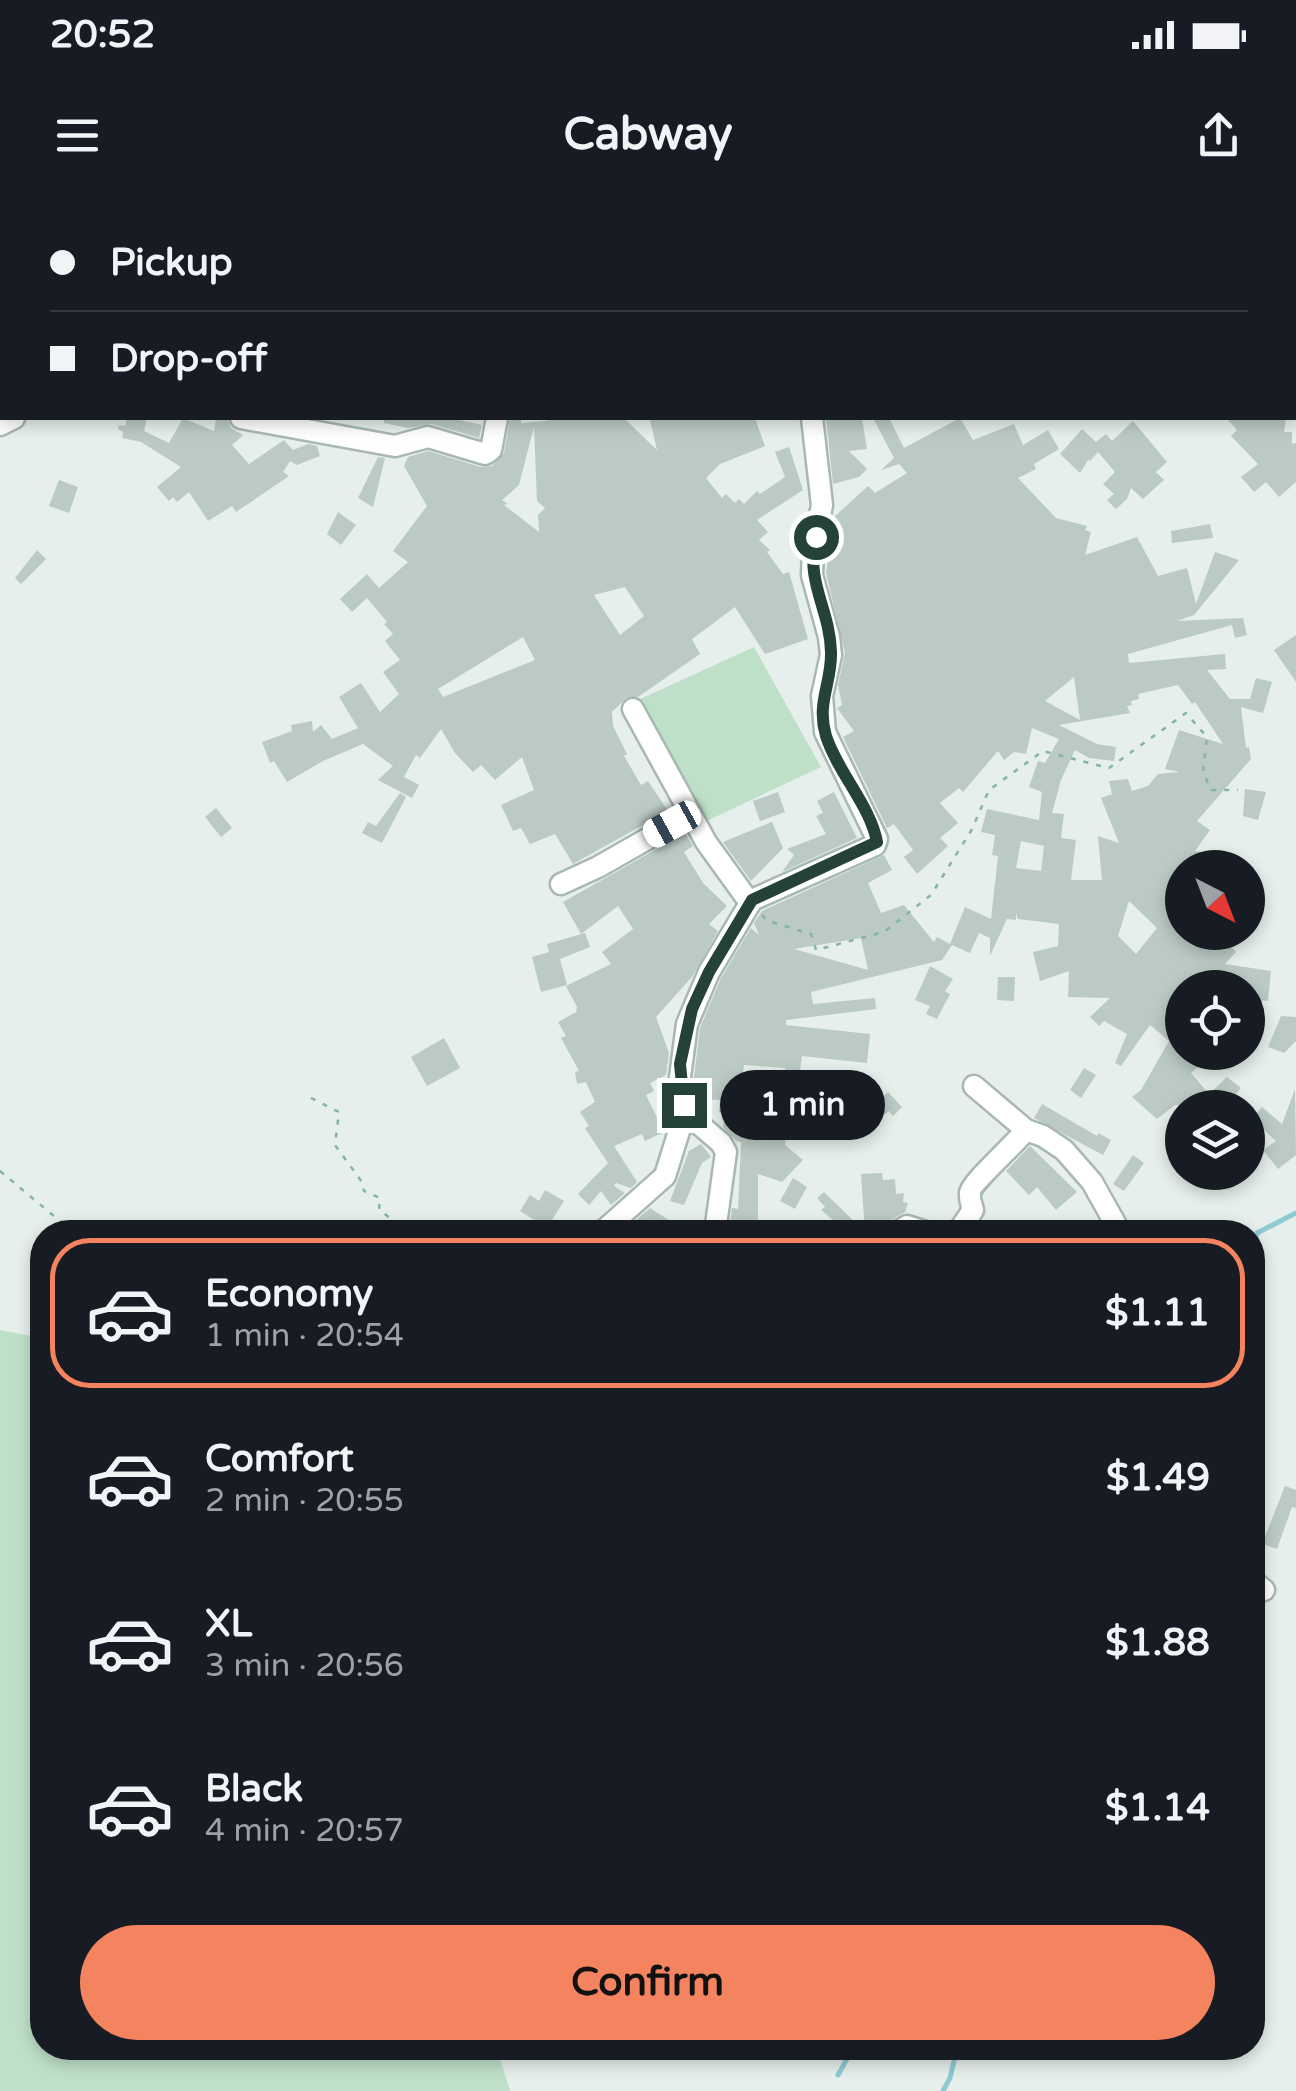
<!DOCTYPE html>
<meta charset="utf-8">
<style>
:root{--surface:#171b24;--page:#20242c;--text:#f1f3f6;--muted:#9ea1a6;--line:#363941;--accent:#f4845f}
body{margin:0;font-family:"Varela Round",sans-serif;background:var(--page);color:var(--text);height:100vh;display:flex;flex-direction:column;font-size:38px;white-space:nowrap}
*{box-sizing:border-box;margin:0}
p{font-size:32px;color:var(--muted)}
.icon{flex:none;width:55px;height:55px;fill:none;stroke:currentColor;stroke-width:2;stroke-linecap:round;stroke-linejoin:round}
.map{position:relative;flex:1;overflow:hidden}
.details{position:absolute;left:30px;top:1020px;width:1235px;height:840px;display:flex;flex-direction:column;background:var(--surface);border-radius:40px;box-shadow:0 5px 15px #0003}
.details>*{flex:none}
.hud{position:absolute;left:0px;top:0px;width:1298px;height:220px;box-shadow:0 5px 15px #0003;display:grid;align-content:center;height:220px;padding:0 50px;background:var(--surface)}
.needle{width:65px;rotate:138deg}
.fabs{position:absolute;left:1165px;top:650px;display:grid;gap:20px}
.fabs a{display:grid;place-items:center;width:100px;height:100px;border-radius:50%;background:var(--surface);box-shadow:0 5px 15px #0003;font-size:50px}
.end{position:absolute;width:45px;height:45px;margin:-22px;border:12px solid #24423a;background:#fff;box-shadow:0 0 0 5px #fff}
.from{border-radius:50%}
.bubble{position:absolute;height:70px;border-radius:35px;background:var(--surface);box-shadow:0 5px 15px #0003;font-size:32px;font-weight:700;line-height:70px;text-align:center}
.car{position:absolute;width:30px;height:60px;margin:-30px -15px;border-radius:12px;box-shadow:0 0 8px 2px #0007;background:linear-gradient(#fff 24%,#345 0 40%,#fff 0 76%,#345 0 86%,#fff 0)}
.hud b{display:flex;align-items:center;gap:35px;height:95px;font-size:38px}
.hud b+b{border-top:2px solid var(--line)}
.hud i{width:25px;height:25px;background:var(--text)}
ul{padding:18px 0 0;list-style:none}
li{display:flex;align-items:center;gap:30px;height:150px;margin:0 20px 15px;padding:0 30px;border:5px solid transparent;border-radius:40px}
li div{flex:1}
li b{display:block;font-size:38px}
li em{font-style:normal;font-weight:700}
li.active{border-color:var(--accent)}
li>.icon{width:90px;height:90px;stroke-width:1.5}
.action{display:flex;gap:20px;margin-top:auto;padding:20px 50px}
.action a{flex:1;height:115px;border-radius:60px;background:var(--accent);color:#111;font-size:40px;font-weight:700;line-height:115px;text-align:center}
.status{display:flex;justify-content:space-between;align-items:center;height:70px;padding:0 50px;background:var(--surface);direction:ltr}
.status svg{height:28px;fill:currentColor}
header{display:flex;justify-content:space-between;align-items:center;height:130px;padding:0 50px;background:var(--surface);font-size:45px;font-weight:700}
.map>svg:first-child{display:block}
.green{fill:#bfe0c8}
.lines{fill:none;stroke-linecap:round;stroke-linejoin:round}
.stream{stroke:#8ec9d4;stroke-width:5}
.building{fill:#bbcac4;fill-rule:evenodd}
.minor-casing{stroke:#a8b8b2;stroke-width:25}
.path{stroke:#86b3a5;stroke-width:2.5;stroke-dasharray:5 8;stroke-linecap:butt}
.minor{stroke:#fff;stroke-width:20}
.route{stroke:#24423a;stroke-width:12}
</style>
<div class="status"><b>20:52</b><svg viewBox="0 0 49 12"><path d="M0 12V9h3v3zM5 12V6h3v6zM10 12V3h3v9zM15 12V0h3v12zM26 1h20v11H26zM47 4h2v5h-2z"/></svg></div>
<header><svg class="icon" aria-label="menu" viewBox="0 0 24 24"><path d="M4 6h16M4 12h16M4 18h16"/></svg>Cabway<svg class="icon" aria-label="share" viewBox="0 0 24 24"><path d="M12 15V3M7 8l5-5 5 5M5 13v7h14v-7"/></svg></header>
<div class="map">
<svg width="1296" height="1891" viewBox="0 0 1296 1891">
<rect width="100%" height="100%" fill="#e6efeb"/>
<path class="green" d="M 754,447 L 821,567 L 694,627 L 627,505 Z
M 0,1130 L 31,1136 L 42,1142 L 42,1848 L 497,1848 L 510,1891 L 0,1891 Z"/>
<g class="lines">
<path class="stream" d="M 1252,1046 L 1257,1033 L 1296,1013
M 838,1875 L 853,1848
M 943,1891 L 950,1878 L 957,1848"/>
</g>
<path class="building" d="M 127,218 L 147,218 L 144,231 L 169,243 L 183,218 L 214,231 L 216,218 L 227,218 L 231,228 L 243,235 L 232,245 L 249,264 L 284,240 L 293,250 L 308,244 L 317,246 L 320,256 L 297,265 L 290,261 L 283,272 L 289,276 L 236,312 L 232,306 L 208,321 L 189,292 L 177,302 L 173,297 L 169,301 L 157,287 L 181,267 L 141,242 L 122,238 L 123,232 L 118,229 L 119,225 L 125,226 Z
M 384,218 L 441,220 L 442,218 L 450,218 L 482,225 L 479,238 L 432,224 L 408,228 L 384,223 Z
M 510,218 L 521,218 L 521,223 L 547,221 L 547,218 L 624,218 L 657,250 L 650,220 L 755,218 L 765,246 L 720,264 L 706,278 L 722,298 L 726,294 L 735,303 L 739,299 L 744,304 L 757,291 L 760,294 L 785,277 L 775,252 L 789,247 L 803,290 L 757,320 L 768,332 L 759,340 L 770,350 L 767,352 L 783,374 L 789,372 L 808,439 L 765,454 L 735,407 L 692,439 L 700,454 L 638,497 L 626,498 L 612,512 L 613,526 L 627,554 L 624,556 L 641,585 L 648,581 L 668,611 L 573,664 L 555,634 L 530,644 L 521,628 L 513,631 L 501,605 L 534,590 L 522,557 L 495,580 L 481,565 L 473,572 L 455,553 L 441,529 L 420,558 L 416,555 L 404,577 L 419,585 L 412,598 L 378,580 L 393,566 L 363,544 L 323,561 L 287,582 L 274,561 L 270,563 L 262,542 L 292,531 L 291,525 L 312,521 L 313,532 L 321,525 L 332,539 L 358,528 L 339,497 L 361,483 L 380,512 L 399,494 L 383,472 L 400,460 L 385,441 L 393,434 L 384,424 L 387,422 L 367,398 L 352,412 L 340,399 L 367,374 L 379,388 L 408,362 L 393,351 L 427,306 L 404,266 L 408,257 L 428,251 L 481,267 L 492,266 L 504,253 ZM 534,227 L 537,301 L 545,308 L 538,315 L 539,332 L 504,305 L 508,304 L 502,300 L 519,285 ZM 625,387 L 644,416 L 620,435 L 594,395 ZM 523,437 L 535,460 L 443,497 L 438,489 Z
M 826,218 L 862,218 L 867,249 L 849,251 L 867,269 L 859,277 L 833,284 Z
M 873,218 L 889,218 L 904,248 L 960,218 L 973,240 L 1014,224 L 1023,245 L 1048,230 L 1059,249 L 1034,264 L 1036,269 L 1018,278 L 1056,318 L 1087,326 L 1085,330 L 1091,332 L 1085,355 L 1137,337 L 1158,376 L 1187,368 L 1196,404 L 1215,352 L 1239,360 L 1194,415 L 1177,421 L 1243,418 L 1247,435 L 1235,438 L 1232,425 L 1128,454 L 1129,463 L 1225,454 L 1226,469 L 1207,470 L 1230,499 L 1250,499 L 1256,478 L 1272,482 L 1263,513 L 1241,507 L 1246,548 L 1249,547 L 1251,559 L 1197,621 L 1210,630 L 1195,651 L 1225,655 L 1223,668 L 1182,668 L 1182,732 L 1209,732 L 1226,741 L 1236,752 L 1225,764 L 1271,771 L 1268,801 L 1256,800 L 1257,792 L 1248,788 L 1182,788 L 1182,852 L 1199,852 L 1207,859 L 1191,873 L 1209,894 L 1227,877 L 1241,888 L 1236,894 L 1240,898 L 1231,908 L 1175,905 L 1157,919 L 1132,897 L 1141,890 L 1169,841 L 1150,825 L 1121,866 L 1115,863 L 1127,834 L 1104,821 L 1099,826 L 1090,817 L 1110,798 L 1068,797 L 1069,771 L 1040,781 L 1033,752 L 1058,746 L 1059,724 L 1018,719 L 1016,713 L 1016,720 L 1007,719 L 990,756 L 990,738 L 979,733 L 970,753 L 952,745 L 942,760 L 811,792 L 813,804 L 875,798 L 876,809 L 786,820 L 786,825 L 870,834 L 867,863 L 802,856 L 797,893 L 782,891 L 785,868 L 744,865 L 737,926 L 769,927 L 772,901 L 789,902 L 785,945 L 803,960 L 782,982 L 758,974 L 758,1028 L 730,1025 L 732,1008 L 738,1009 L 741,942 L 736,941 L 723,927 L 724,912 L 719,912 L 720,900 L 697,899 L 694,877 L 700,828 L 721,778 L 751,728 L 759,735 L 754,723 L 762,711 L 884,655 L 892,670 L 868,683 L 881,713 L 904,705 L 934,742 L 937,737 L 950,744 L 965,707 L 991,719 L 998,656 L 992,655 L 995,635 L 981,632 L 987,609 L 1039,620 L 1042,592 L 1029,587 L 1038,561 L 1045,563 L 1059,539 L 1032,528 L 1026,554 L 1014,552 L 1004,560 L 998,551 L 963,592 L 959,588 L 940,603 L 958,623 L 940,638 L 948,646 L 917,674 L 904,657 L 913,650 L 894,624 L 887,628 L 843,537 L 854,531 L 837,508 L 842,505 L 838,485 L 845,453 L 826,373 L 834,317 L 868,286 L 875,293 L 907,273 L 899,264 L 881,270 L 894,258 ZM 1074,477 L 1080,520 L 1045,501 ZM 1178,485 L 1192,504 L 1195,502 L 1223,544 L 1179,530 L 1165,569 L 1180,572 L 1158,574 L 1148,586 L 1132,591 L 1128,579 L 1109,581 L 1112,594 L 1101,598 L 1119,643 L 1098,636 L 1102,680 L 1071,680 L 1076,640 L 1061,638 L 1064,614 L 1052,613 L 1061,580 L 1075,550 L 1089,558 L 1114,561 L 1116,547 L 1097,544 L 1059,525 L 1130,513 L 1127,506 L 1132,505 L 1131,501 L 1139,499 L 1138,494 ZM 1021,641 L 1044,646 L 1041,671 L 1016,668 ZM 1129,701 L 1157,728 L 1136,754 L 1118,736 ZM 861,738 L 868,770 L 794,749 Z
M 1226,218 L 1286,218 L 1284,232 L 1292,232 L 1292,244 L 1296,243 L 1296,282 L 1279,297 L 1266,282 L 1254,292 L 1241,277 L 1258,264 L 1231,236 L 1237,230 Z
M 1133,221 L 1167,262 L 1156,272 L 1164,280 L 1143,299 L 1131,288 L 1127,299 L 1116,309 L 1107,300 L 1114,294 L 1103,284 L 1115,272 L 1098,252 L 1090,261 L 1088,260 L 1080,273 L 1060,254 L 1082,229 L 1096,242 L 1106,234 L 1112,241 Z
M 378,257 L 385,258 L 373,307 L 358,298 Z
M 59,280 L 78,287 L 69,313 L 49,306 Z
M 338,312 L 356,325 L 341,345 L 327,334 Z
M 1210,324 L 1213,338 L 1172,343 L 1171,331 Z
M 37,350 L 46,359 L 21,384 L 15,378 Z
M 1296,435 L 1296,482 L 1274,450 Z
M 1245,589 L 1266,592 L 1258,620 L 1243,616 Z
M 778,592 L 785,612 L 760,621 L 753,601 Z
M 834,592 L 857,638 L 782,672 L 794,655 L 787,649 L 826,634 L 816,616 L 823,613 L 817,601 Z
M 400,593 L 406,597 L 382,643 L 362,633 L 368,622 L 376,626 Z
M 216,608 L 232,628 L 221,637 L 205,617 Z
M 772,622 L 783,648 L 751,681 L 723,642 Z
M 685,633 L 693,646 L 684,652 L 703,683 L 727,706 L 709,724 L 718,731 L 692,777 L 656,817 L 669,853 L 666,875 L 650,883 L 654,891 L 646,895 L 664,932 L 645,941 L 642,934 L 614,946 L 637,982 L 631,988 L 616,983 L 614,986 L 625,993 L 611,1005 L 601,991 L 589,1005 L 578,994 L 608,963 L 585,928 L 589,926 L 580,912 L 595,902 L 586,882 L 577,884 L 575,872 L 579,871 L 561,838 L 566,836 L 558,822 L 576,812 L 577,807 L 566,786 L 611,764 L 602,752 L 633,729 L 618,706 L 581,734 L 563,702 Z
M 585,733 L 590,747 L 560,759 L 567,785 L 541,792 L 532,757 L 549,752 L 547,744 Z
M 930,766 L 953,779 L 945,791 L 950,794 L 937,819 L 926,814 L 930,806 L 915,800 Z
M 998,777 L 1015,777 L 1014,801 L 997,800 Z
M 1281,816 L 1296,817 L 1296,841 L 1284,853 L 1268,847 Z
M 444,838 L 460,868 L 427,886 L 411,857 Z
M 1084,868 L 1096,875 L 1081,898 L 1070,890 Z
M 1295,889 L 1296,955 L 1278,969 L 1263,950 L 1276,941 L 1252,919 L 1262,907 L 1282,924 Z
M 888,892 L 902,907 L 893,916 L 889,911 L 872,926 L 862,914 Z
M 1042,904 L 1097,936 L 1098,933 L 1111,940 L 1103,955 L 1034,918 Z
M 701,944 L 711,957 L 702,963 L 684,1005 L 670,1001 L 689,951 Z
M 1030,946 L 1077,992 L 1056,1010 L 1037,987 L 1029,995 L 1006,971 Z
M 1133,955 L 1144,963 L 1124,991 L 1113,984 Z
M 882,973 L 883,980 L 895,979 L 896,994 L 904,993 L 903,1002 L 908,1003 L 905,1012 L 889,1021 L 883,1032 L 847,1032 L 821,1010 L 825,1007 L 817,998 L 824,992 L 865,1032 L 861,974 Z
M 793,978 L 807,987 L 795,1009 L 780,1001 Z
M 545,990 L 564,1001 L 547,1028 L 520,1011 L 530,995 L 539,1001 Z
M 650,1008 L 675,1024 L 669,1032 L 622,1032 Z
M 1285,1286 L 1296,1290 L 1296,1308 L 1292,1307 L 1277,1349 L 1262,1344 Z"/>
<g class="lines">
<defs>
<path id="minor" d="M 283,0 L 286,2
M 79,2 L 91,2
M 110,2 L 111,0
M 203,2 L 204,0
M 397,2 L 402,0
M 610,2 L 610,0
M 817,2 L 818,0
M 0,207 L 2,206
M 241,218 L 395,246 L 428,237 L 485,254 L 491,250 L 497,218
M 0,225 L 14,218
M 633,509 L 706,642 L 750,703
M 561,684 L 598,667 L 691,614
M 974,886 L 1026,930 L 1043,936 L 1064,950 L 1092,982 L 1120,1032
M 602,1032 L 665,976 L 685,912
M 715,1032 L 726,952 L 721,943 L 685,912 L 680,877 L 687,824 L 709,772 L 752,700 L 875,645 L 877,639 L 825,532 L 822,496 L 831,455 L 829,437 L 812,375 L 813,351 L 822,305 L 812,218
M 897,1032 L 907,1026 L 926,1032
M 958,1032 L 973,1010 C 972,1005 969,999 970,993 C 970,984 1017,942 1026,930
M 1252,1380 L 1264,1390"/>
</defs>
<use href="#minor" class="minor-casing"/>
<path class="path" d="M 762,715 L 768,721 L 811,734 L 816,750 L 884,732 L 931,695 L 971,631 L 989,590 L 1043,551 L 1109,568 L 1186,513 L 1207,537 L 1203,572 L 1211,590 L 1238,590
M 311,898 L 339,912 L 335,945 L 362,982 L 364,991 L 380,998 L 379,1010 L 410,1032
M 0,971 L 73,1032"/>
<use href="#minor" class="minor"/>
</g>
<g class="lines">
<path class="route" d="M 684,905 L 680,864 L 692,809 L 709,772 L 752,700 L 877,642 C 870,605 838,573 826,536 C 816,503 832,483 831,452 C 830,409 805,382 816,337"/>
</g>
</svg>
<div class="fabs">
<a><svg class="needle" viewBox="-14 -14 28 28"><path d="M0-13l5 13h-10z" fill="#e53935"/><path d="M0 13l5-13h-10z" fill="#9ea1a6"/></svg></a>
<a><svg class="icon" aria-label="locate" viewBox="0 0 24 24"><circle cx="12" cy="12" r="6"/><path d="M12 2v4M12 18v4M2 12h4M18 12h4"/></svg></a>
<a><svg class="icon" aria-label="layers" viewBox="0 0 24 24"><path d="M12 4l9 5-9 5-9-5zM3 14l9 5 9-5"/></svg></a>
</div>
<i class="end from" style="left:816px;top:337px"></i>
<i class="end" style="left:684px;top:905px"></i>
<div class="bubble" style="left:720px;top:870px;width:165px">1 min</div>
<i class="car" style="left:672px;top:624px;rotate:241deg"></i>
<div class="hud">
<b><i class="from"></i>Pickup</b>
<b><i></i>Drop-off</b>
</div>
<section class="details">
<ul>
<li class="active"><svg class="icon" aria-label="car" viewBox="0 0 24 24"><path d="M5 17H2v-5l4-1 3-4h7l3 4 3 1v5h-3M9 17h6M6 11h13"/><circle cx="7" cy="17" r="2"/><circle cx="17" cy="17" r="2"/></svg><div><b>Economy</b><p>1 min · 20:54</p></div><em>$1.11</em></li>
<li><svg class="icon" aria-label="car" viewBox="0 0 24 24"><path d="M5 17H2v-5l4-1 3-4h7l3 4 3 1v5h-3M9 17h6M6 11h13"/><circle cx="7" cy="17" r="2"/><circle cx="17" cy="17" r="2"/></svg><div><b>Comfort</b><p>2 min · 20:55</p></div><em>$1.49</em></li>
<li><svg class="icon" aria-label="car" viewBox="0 0 24 24"><path d="M5 17H2v-5l4-1 3-4h7l3 4 3 1v5h-3M9 17h6M6 11h13"/><circle cx="7" cy="17" r="2"/><circle cx="17" cy="17" r="2"/></svg><div><b>XL</b><p>3 min · 20:56</p></div><em>$1.88</em></li>
<li><svg class="icon" aria-label="car" viewBox="0 0 24 24"><path d="M5 17H2v-5l4-1 3-4h7l3 4 3 1v5h-3M9 17h6M6 11h13"/><circle cx="7" cy="17" r="2"/><circle cx="17" cy="17" r="2"/></svg><div><b>Black</b><p>4 min · 20:57</p></div><em>$1.14</em></li>
</ul>
<div class="action"><a>Confirm</a></div>
</section>
</div>
